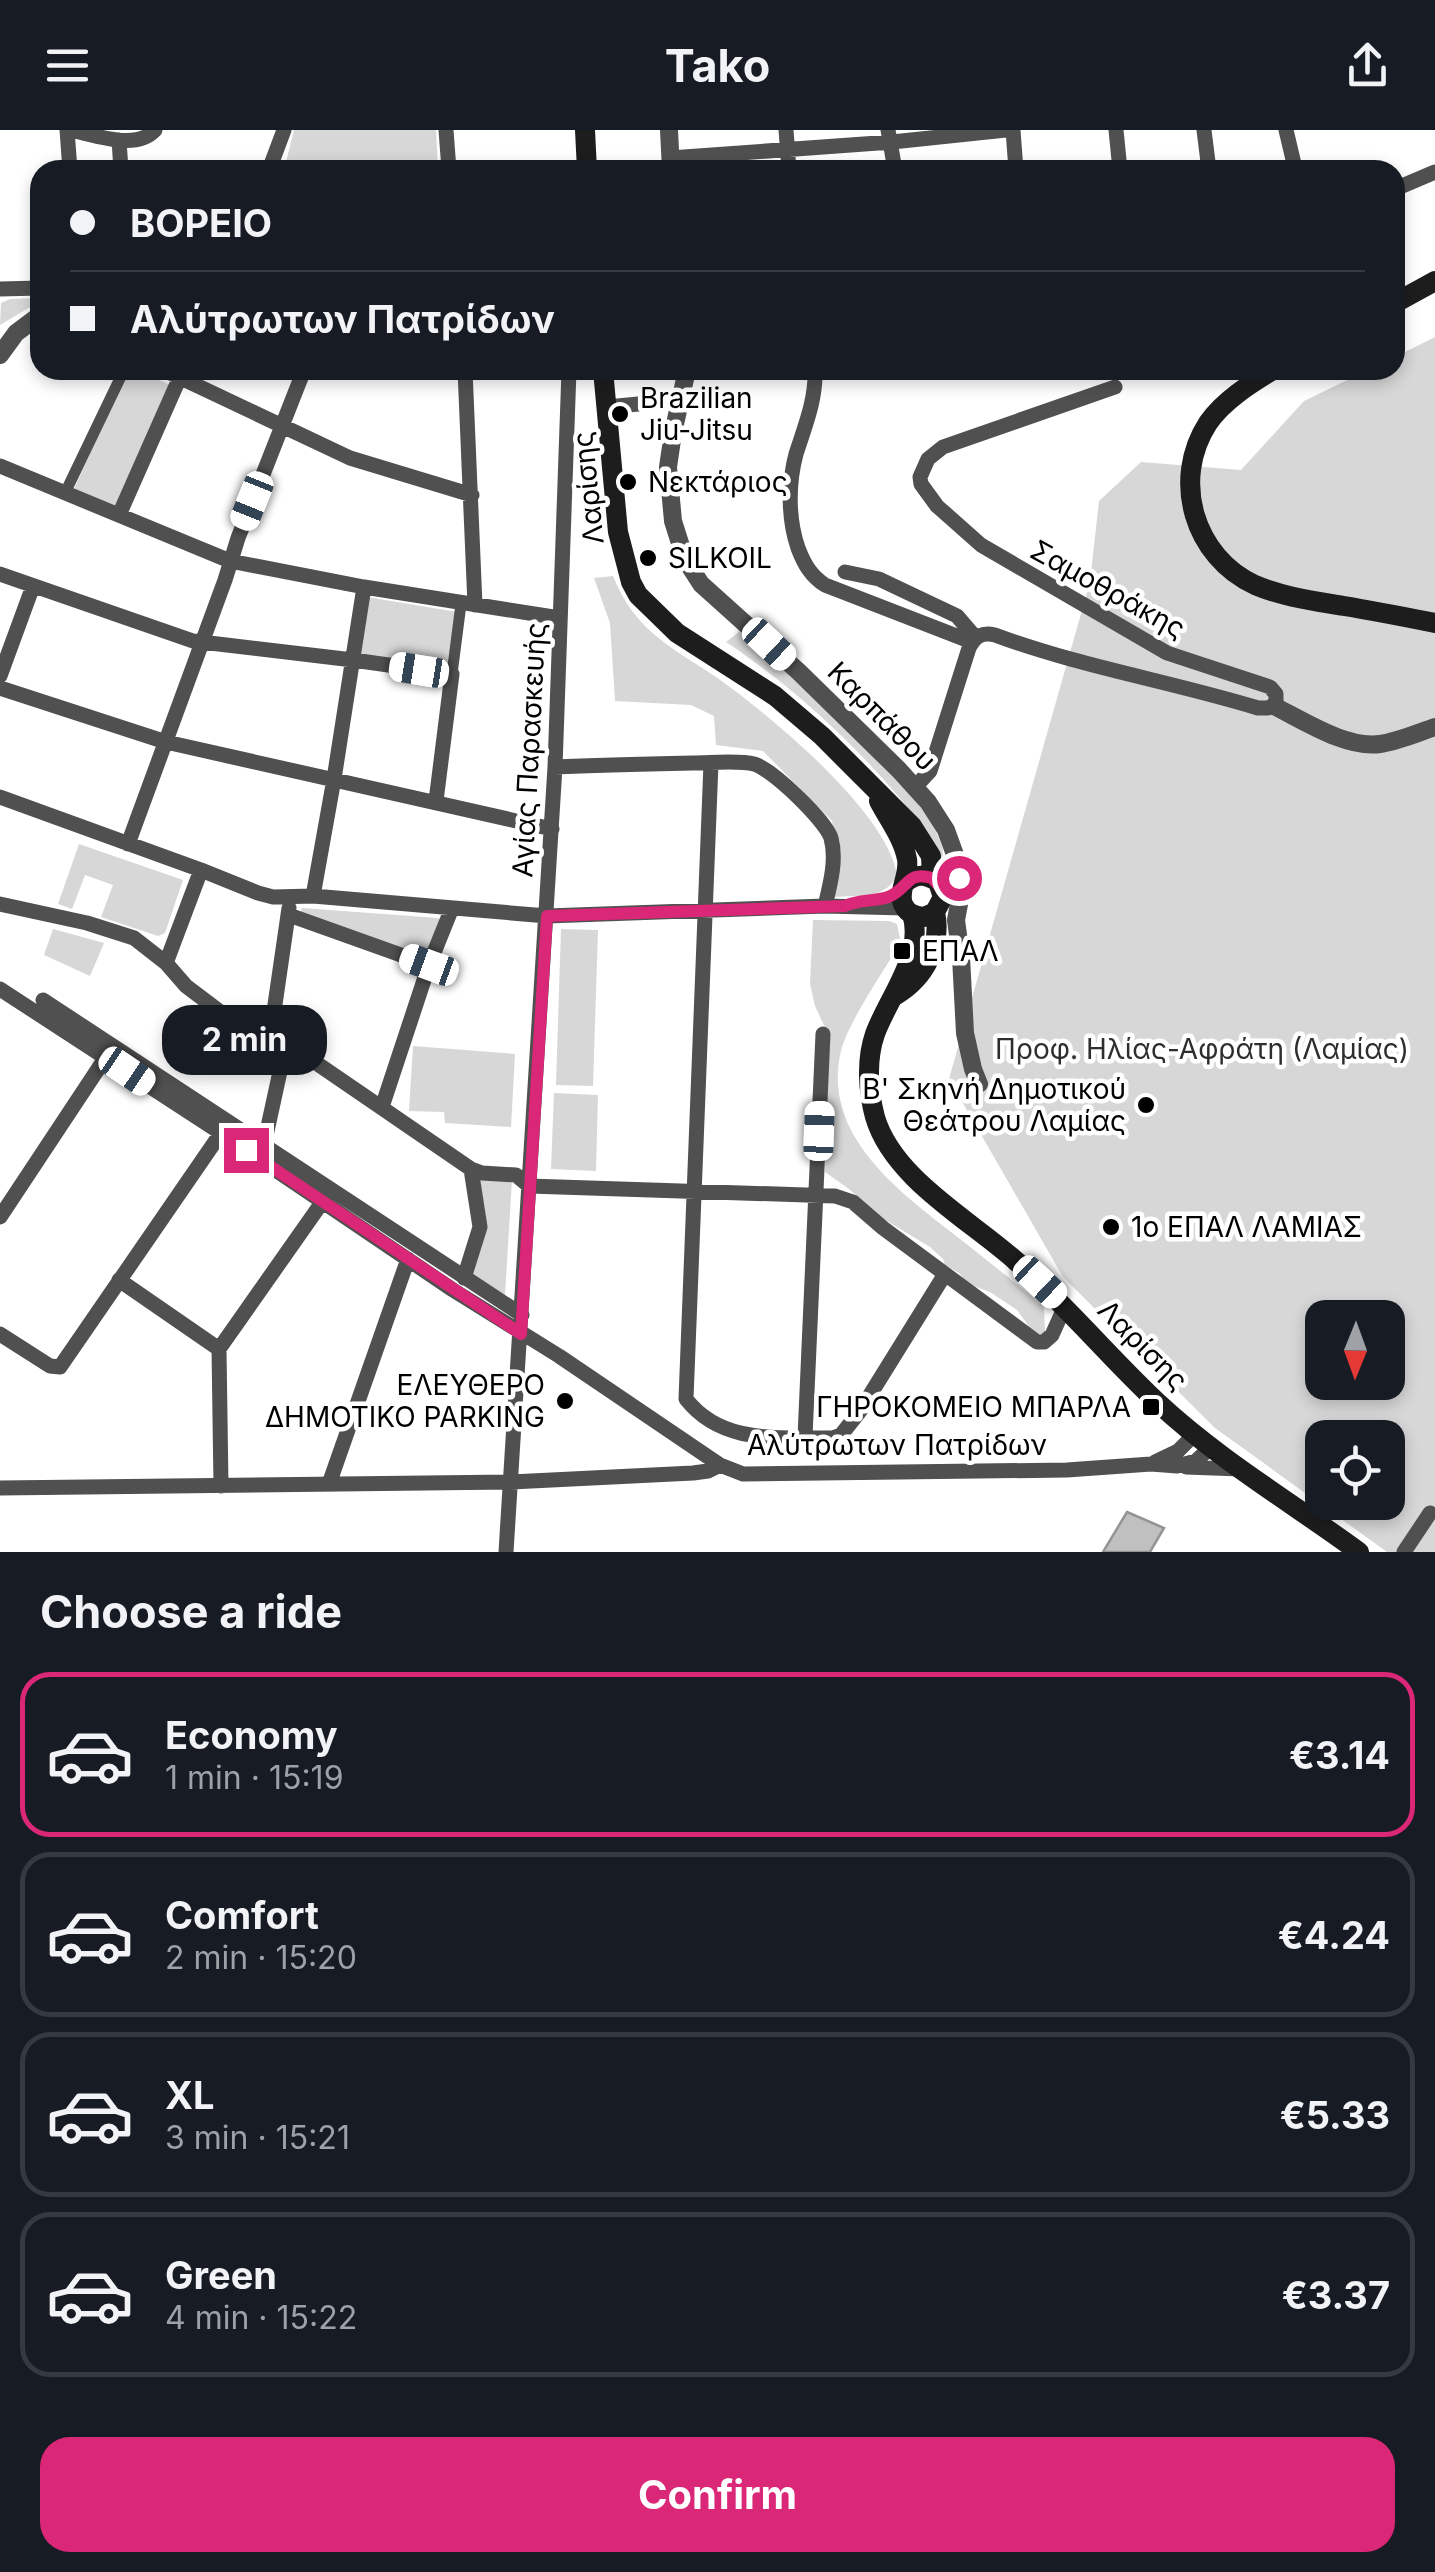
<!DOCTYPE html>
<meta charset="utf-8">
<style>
:root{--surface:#171b24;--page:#242831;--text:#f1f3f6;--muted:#9ea1a6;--line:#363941;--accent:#db2777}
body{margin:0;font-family:Inter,sans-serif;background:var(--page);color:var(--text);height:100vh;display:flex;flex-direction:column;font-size:38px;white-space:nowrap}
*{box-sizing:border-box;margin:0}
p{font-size:32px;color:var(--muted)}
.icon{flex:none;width:55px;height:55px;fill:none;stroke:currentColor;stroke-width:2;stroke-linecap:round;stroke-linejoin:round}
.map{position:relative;height:1422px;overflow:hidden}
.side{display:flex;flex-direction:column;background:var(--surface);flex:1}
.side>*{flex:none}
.hud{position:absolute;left:30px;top:30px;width:1375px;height:220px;border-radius:30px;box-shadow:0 5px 15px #0003;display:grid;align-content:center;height:220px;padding:0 40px;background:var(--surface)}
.needle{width:65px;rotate:181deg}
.tools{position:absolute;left:1305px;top:1170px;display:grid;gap:20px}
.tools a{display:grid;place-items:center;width:100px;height:100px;border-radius:20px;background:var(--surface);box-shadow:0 5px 15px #0003;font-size:50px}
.end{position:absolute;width:45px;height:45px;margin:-22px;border:12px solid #db2777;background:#fff;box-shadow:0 0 0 5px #fff}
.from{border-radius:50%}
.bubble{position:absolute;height:70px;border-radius:30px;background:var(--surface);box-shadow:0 5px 15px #0003;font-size:32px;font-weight:700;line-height:70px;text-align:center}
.car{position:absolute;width:30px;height:60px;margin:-30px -15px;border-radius:12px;box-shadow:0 0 8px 2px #0007;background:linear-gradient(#fff 24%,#345 0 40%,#fff 0 76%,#345 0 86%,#fff 0)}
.hud b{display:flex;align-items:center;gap:35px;height:95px;font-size:38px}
.hud b+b{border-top:2px solid var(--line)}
.hud i{width:25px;height:25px;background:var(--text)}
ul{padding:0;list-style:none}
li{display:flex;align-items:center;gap:30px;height:165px;margin:0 20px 15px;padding:0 20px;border:5px solid var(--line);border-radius:30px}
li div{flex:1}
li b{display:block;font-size:38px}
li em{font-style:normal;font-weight:700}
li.active{border-color:var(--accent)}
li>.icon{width:90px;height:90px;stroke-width:1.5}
h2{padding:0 40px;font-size:45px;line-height:120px}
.primary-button{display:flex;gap:20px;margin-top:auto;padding:20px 40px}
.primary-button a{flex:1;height:115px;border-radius:30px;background:var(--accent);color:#fff;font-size:40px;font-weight:700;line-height:115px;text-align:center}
header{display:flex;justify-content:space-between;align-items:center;height:130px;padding:0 40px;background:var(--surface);font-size:45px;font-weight:700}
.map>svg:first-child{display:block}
.green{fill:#d7d7d7;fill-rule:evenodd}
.building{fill:#c0c0c0;stroke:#949494;stroke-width:2.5}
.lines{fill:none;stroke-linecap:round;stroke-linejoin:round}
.pedestrian{stroke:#505050;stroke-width:11}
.minor{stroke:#505050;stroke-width:15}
.tertiary{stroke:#505050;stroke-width:18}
.secondary{stroke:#1d1d1d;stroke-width:20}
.route{stroke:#db2777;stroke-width:12}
.poi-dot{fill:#000;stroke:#fff;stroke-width:4}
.labels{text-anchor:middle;stroke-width:9;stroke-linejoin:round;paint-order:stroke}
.poi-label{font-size:28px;fill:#000;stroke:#fff;text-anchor:start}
.street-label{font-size:28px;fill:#000;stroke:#fff}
.park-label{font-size:28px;fill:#2e2e2e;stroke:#fff}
</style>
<header><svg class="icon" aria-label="menu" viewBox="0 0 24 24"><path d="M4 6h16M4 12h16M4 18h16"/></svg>Tako<svg class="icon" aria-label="share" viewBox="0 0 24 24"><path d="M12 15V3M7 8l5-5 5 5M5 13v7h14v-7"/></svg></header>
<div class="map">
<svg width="1435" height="1422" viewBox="0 0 1435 1422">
<rect width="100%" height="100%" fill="#fff"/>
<path class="green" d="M 294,0 L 436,0 L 438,40 L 284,40 Z
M 35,168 L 39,170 L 37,173 L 0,195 L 1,173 L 10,169 Z
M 1435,207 L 1435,1422 L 1387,1422 L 1215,1298 L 1063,1147 L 949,949 L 1090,452 L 1099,371 L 1141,332 L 1241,340 L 1304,271 L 1368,240 L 1395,240 L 1395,227 ZM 1322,1188 L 1388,1188 L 1388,1252 L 1322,1252 ZM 1322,1308 L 1388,1308 L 1388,1372 L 1322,1372 Z
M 128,240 L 137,240 L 170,255 L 116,377 L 74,359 Z
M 613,446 C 635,501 670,516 716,547 C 767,583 887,681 897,745 C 886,770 857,765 833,767 L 838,727 L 832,691 L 763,621 L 716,615 L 714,586 L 691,575 L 615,571 L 610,493 L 594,448 Z
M 367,467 L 457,482 L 447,541 L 358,527 Z
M 740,501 C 780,537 947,677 943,726 L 941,727 C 931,712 921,696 910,681 C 862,620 791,555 726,512 Z
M 79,714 L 183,750 L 165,803 L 158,806 L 101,787 L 113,755 L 85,745 L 72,779 L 58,774 Z
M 302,778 L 438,788 L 442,791 L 431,823 L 420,827 L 300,784 Z
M 813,790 L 889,791 L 897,794 L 900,809 L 896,820 C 880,847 848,893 841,921 C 821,1004 898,1061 955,1105 C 985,1129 1015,1152 1044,1177 L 1045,1202 L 1041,1206 L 1031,1204 L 1028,1195 L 1017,1180 L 990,1162 L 968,1154 L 959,1143 L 945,1135 L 943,1129 L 930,1117 L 882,1088 L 849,1059 L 825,1042 L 829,906 L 815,876 L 810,854 Z
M 53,799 L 104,813 L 90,846 L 44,825 Z
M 561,799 L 598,800 L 593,956 L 556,955 Z
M 413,916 L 515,924 L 511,997 L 445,993 L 444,982 L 409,981 Z
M 554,963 L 598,965 L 596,1041 L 551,1039 Z
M 479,1047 L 512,1050 L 505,1165 L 470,1144 L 484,1104 L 486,1087 Z"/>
<path class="building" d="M 1127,1382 L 1164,1398 L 1150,1422 L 1103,1422 Z"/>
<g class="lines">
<path class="pedestrian" d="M 65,363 L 124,240
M 452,544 L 461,474"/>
<path class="minor" d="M 67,0 L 70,40
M 70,0 C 95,5 136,21 155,0
M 446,0 L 449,40
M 786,0 L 789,40
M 888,0 L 895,40
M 1013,0 L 1016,40
M 1116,0 L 1120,40
M 1204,0 L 1209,40
M 1286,0 L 1295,38
M 119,10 L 121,40
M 670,28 L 892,12 L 1006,0
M 269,40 L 284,0
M 1395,59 L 1435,42
M 0,159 L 40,158
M 164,240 L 350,328 L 472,365
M 465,240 L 475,475
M 815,240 C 816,270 805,296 796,324 C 788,354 788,389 798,418 C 804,434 811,446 825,455 L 972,512
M 607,277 L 680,270
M 0,336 L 230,431 L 364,457 L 560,488
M 119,385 L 180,247
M 845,442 L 879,449 L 957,486 L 975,507
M 0,444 L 193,511 L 353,530 L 452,544 L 436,671
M 0,546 L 33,456
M 0,558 L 166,612 L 552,699
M 711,633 L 686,1269 C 722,1315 779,1307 832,1308 L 841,1305 L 860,1281 L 945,1144
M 555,637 C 601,635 647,634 693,633 C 710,633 739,630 754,634 C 772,639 825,690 831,708 C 837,730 830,755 825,776
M 915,657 L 930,641 L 969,518 C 975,506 982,502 995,505 C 1081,537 1170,551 1258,578 L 1268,578 L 1276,574 L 1276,564 L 1270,557 L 1167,523 L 981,415 L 937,376 L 921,354 L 920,347 L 928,329 L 943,317 L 1115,257
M 0,667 L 201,740 L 258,763 L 273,767 L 313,766 L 547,786 L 825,776 L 905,778
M 128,714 L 225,450 L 238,408 L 304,240
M 313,766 L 334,649 L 364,457
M 0,774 L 87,793 L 134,808 L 166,833 L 186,856 L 227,887 L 246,896 L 271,902 L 471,1039 L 482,1043 L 516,1045 L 529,1056 L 835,1066 L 853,1072 L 883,1098 L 1037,1212 L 1044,1212 L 1052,1205 L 1065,1176
M 289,785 L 429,835 L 382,977
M 166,833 L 201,740
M 429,835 L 452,778
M 0,859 L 221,1003 L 453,1160 L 559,1226 L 720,1335 L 743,1344 L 1067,1340 L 1151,1334 L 1177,1336 L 1196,1331 L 1211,1317
M 43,870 L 522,1185
M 271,902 L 289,778
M 264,1015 L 286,914
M 0,1087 L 106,927
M 464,1148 L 480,1097 L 471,1039
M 119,1150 L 219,1219
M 0,1204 L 50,1236 L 60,1237 L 221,1003
M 805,1307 L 823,904
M 1155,1332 L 1178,1321 L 1195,1304
M 1186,1337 L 1241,1339
M 329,1354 L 408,1129
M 221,1356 L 219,1219 L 323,1071
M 0,1358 L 511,1352 L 693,1343 L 708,1341 L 720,1335
M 506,1422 L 555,637 L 569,240
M 1404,1422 L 1430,1383"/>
<path class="tertiary" d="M 669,0 L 671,40
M 0,225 L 16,203 L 40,185
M 687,240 L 673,303 L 668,337 L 673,391 L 685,429 L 701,454 L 799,542 L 899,640 L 928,672 L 946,700 L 958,733 L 959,774 L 956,790 L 961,827 L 965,903 L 973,939 L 979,954
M 1274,576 C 1304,591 1347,619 1380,614 C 1399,611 1417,603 1435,597"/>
<path class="secondary" d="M 585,0 L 587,40
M 1395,173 L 1435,151
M 603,240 L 618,402 L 631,452 L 638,465 L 677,503 L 775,566 L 822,606 L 912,696 L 931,726 L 932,748
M 1273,240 C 1250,254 1223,271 1208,293 C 1171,350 1194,427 1255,455 C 1283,467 1315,471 1344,476 C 1375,481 1405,487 1435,493
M 879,671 C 889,690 903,708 907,729 C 910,746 896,763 904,776 C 908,784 915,786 924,787 L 935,782 L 943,767 L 938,752 C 926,744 916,743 905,753
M 912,784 C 925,824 888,868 875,904 C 866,930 868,961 875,987 C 893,1049 972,1091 1017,1132 C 1067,1176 1109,1227 1157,1272 C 1218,1329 1292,1373 1359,1422
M 896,865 C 925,848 942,815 935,782"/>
</g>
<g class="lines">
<path class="route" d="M 246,1020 L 521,1204 L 547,786 L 845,776 C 859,769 873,772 888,767 C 908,760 906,740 932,748 L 942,759 L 959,748"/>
</g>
<g class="poi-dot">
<circle cx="620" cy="284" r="10"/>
<circle cx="628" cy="352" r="10"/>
<circle cx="648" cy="428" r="10"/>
<rect x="892" y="811" width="20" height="20" rx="5"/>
<circle cx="1146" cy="975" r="10"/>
<circle cx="1111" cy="1097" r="10"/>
<circle cx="565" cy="1271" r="10"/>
<rect x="1141" y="1267" width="20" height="20" rx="5"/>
</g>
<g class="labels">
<g class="poi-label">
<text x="640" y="278">Brazilian<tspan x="640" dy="32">Jiu-Jitsu</tspan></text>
<text x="648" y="362">Νεκτάριος</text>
<text x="668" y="438">SILKOIL</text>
<text x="922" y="831">ΕΠΑΛ</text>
<text x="1126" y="969" text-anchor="end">Β' Σκηνή Δημοτικού<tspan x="1126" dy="32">Θεάτρου Λαμίας</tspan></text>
<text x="1131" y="1107">1ο ΕΠΑΛ ΛΑΜΙΑΣ</text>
<text x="545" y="1265" text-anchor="end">ΕΛΕΥΘΕΡΟ<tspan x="545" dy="32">ΔΗΜΟΤΙΚΟ PARKING</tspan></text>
<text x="1131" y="1287" text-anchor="end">ΓΗΡΟΚΟΜΕΙΟ ΜΠΑΡΛΑ</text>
</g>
<g class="street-label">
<text transform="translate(588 358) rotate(-96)" y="10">Λαρίσης</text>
<text transform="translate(1108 459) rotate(29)" y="10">Σαμοθράκης</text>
<text transform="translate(882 586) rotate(45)" y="10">Καρπάθου</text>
<text transform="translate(529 620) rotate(-87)" y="10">Αγίας Παρασκευής</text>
<text transform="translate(1143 1215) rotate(45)" y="10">Λαρίσης</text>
<text x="897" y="1325">Αλύτρωτων Πατρίδων</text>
</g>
<g class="park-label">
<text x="1202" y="929">Προφ. Ηλίας-Αφράτη (Λαμίας)</text>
</g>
</g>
</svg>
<div class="tools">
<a><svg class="needle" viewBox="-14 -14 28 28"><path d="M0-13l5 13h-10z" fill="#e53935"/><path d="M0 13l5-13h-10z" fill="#9ea1a6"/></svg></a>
<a><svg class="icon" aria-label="locate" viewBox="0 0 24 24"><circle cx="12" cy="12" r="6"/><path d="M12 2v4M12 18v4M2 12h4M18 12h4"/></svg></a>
</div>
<i class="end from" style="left:959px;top:748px"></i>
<i class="end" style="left:246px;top:1020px"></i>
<div class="bubble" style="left:162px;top:875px;width:165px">2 min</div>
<i class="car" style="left:252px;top:371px;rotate:202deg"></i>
<i class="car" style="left:769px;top:514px;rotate:133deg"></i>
<i class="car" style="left:419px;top:540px;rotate:279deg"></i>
<i class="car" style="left:429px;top:835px;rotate:290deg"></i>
<i class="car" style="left:127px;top:941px;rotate:124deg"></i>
<i class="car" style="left:819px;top:1001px;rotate:2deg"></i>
<i class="car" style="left:1040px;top:1152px;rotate:133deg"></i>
<div class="hud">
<b><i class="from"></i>ΒΟΡΕΙΟ</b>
<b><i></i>Αλύτρωτων Πατρίδων</b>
</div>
</div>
<section class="side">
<h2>Choose a ride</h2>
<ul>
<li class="active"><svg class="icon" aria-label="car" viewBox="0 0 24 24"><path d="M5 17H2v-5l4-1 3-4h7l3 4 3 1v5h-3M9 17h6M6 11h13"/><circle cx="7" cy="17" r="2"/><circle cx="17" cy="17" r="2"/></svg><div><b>Economy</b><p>1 min · 15:19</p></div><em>€3.14</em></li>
<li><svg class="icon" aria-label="car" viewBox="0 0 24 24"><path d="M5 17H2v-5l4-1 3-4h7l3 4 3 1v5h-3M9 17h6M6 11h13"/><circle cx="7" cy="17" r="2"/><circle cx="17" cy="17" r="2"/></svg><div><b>Comfort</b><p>2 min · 15:20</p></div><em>€4.24</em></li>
<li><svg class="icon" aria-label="car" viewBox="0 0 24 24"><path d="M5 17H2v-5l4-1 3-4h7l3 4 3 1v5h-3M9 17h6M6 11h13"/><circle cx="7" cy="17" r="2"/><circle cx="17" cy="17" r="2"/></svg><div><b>XL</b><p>3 min · 15:21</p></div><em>€5.33</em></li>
<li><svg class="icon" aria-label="car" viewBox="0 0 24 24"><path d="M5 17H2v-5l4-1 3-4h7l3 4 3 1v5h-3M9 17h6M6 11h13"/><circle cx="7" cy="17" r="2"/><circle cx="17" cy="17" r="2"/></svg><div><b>Green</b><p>4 min · 15:22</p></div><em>€3.37</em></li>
</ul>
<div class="primary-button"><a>Confirm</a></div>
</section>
